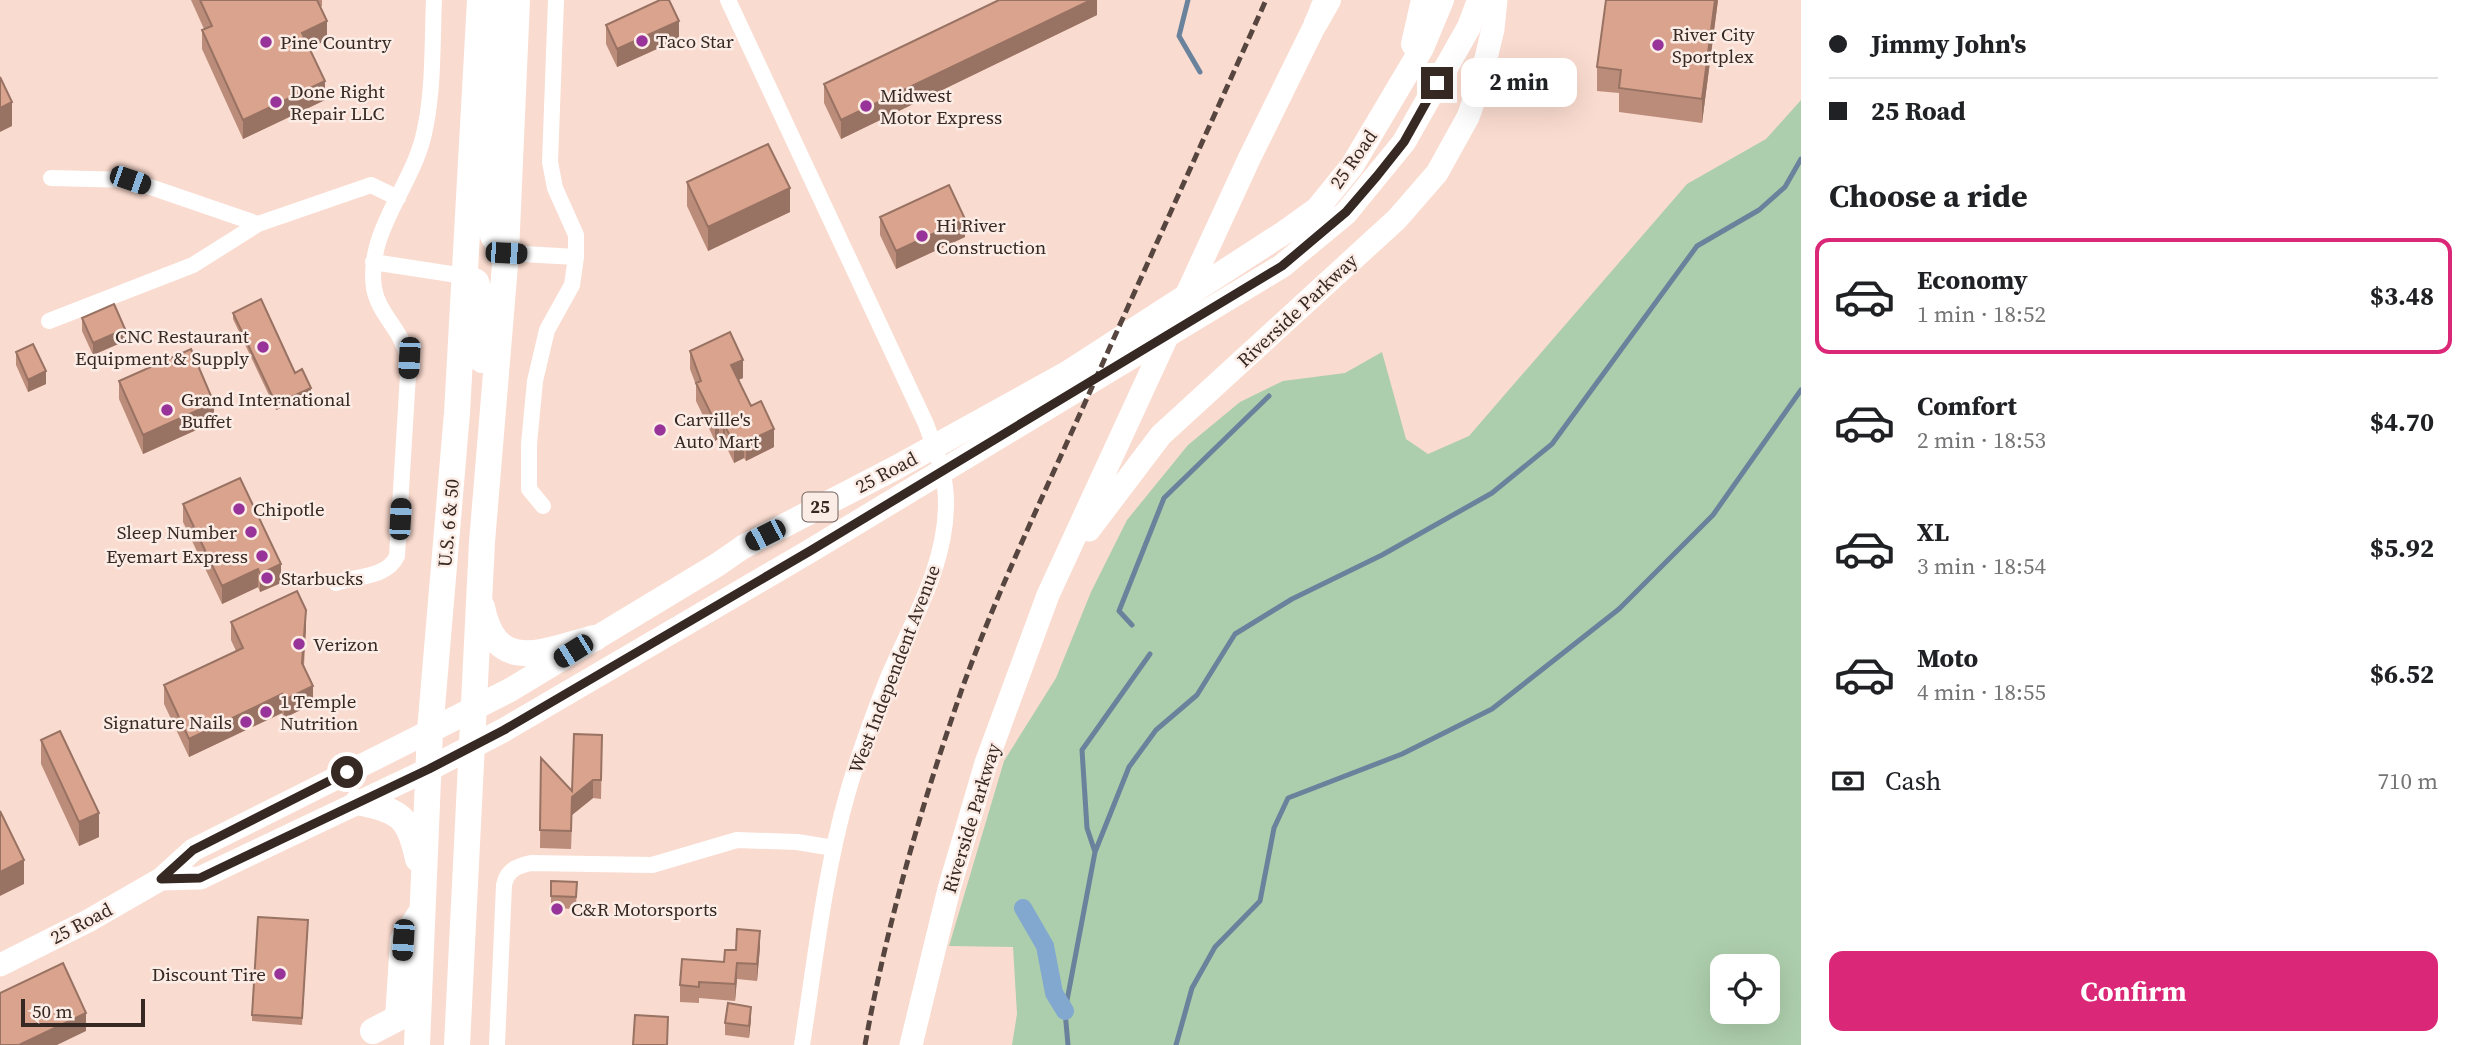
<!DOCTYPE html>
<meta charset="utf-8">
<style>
:root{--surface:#fff;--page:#f2f2f2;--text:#202124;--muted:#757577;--line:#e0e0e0;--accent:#db2777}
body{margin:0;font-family:"Source Serif 4",serif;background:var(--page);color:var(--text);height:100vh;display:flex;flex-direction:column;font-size:26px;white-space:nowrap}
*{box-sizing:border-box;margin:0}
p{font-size:23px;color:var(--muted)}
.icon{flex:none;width:38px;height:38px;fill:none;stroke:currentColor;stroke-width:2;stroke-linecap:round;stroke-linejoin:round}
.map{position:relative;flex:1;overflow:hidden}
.details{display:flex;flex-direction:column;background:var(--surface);width:665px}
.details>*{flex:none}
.guide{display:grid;align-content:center;height:154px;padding:0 28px;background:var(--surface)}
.tools{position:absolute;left:1710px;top:954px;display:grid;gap:14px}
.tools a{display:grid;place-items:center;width:70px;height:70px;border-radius:14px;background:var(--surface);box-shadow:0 7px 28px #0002;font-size:35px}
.scale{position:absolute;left:21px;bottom:18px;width:124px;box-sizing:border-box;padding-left:7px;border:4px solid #362822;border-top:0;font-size:19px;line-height:24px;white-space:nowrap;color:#362822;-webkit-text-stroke:5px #fcece6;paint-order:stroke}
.end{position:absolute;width:32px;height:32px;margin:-16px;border:9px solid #362822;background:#fff;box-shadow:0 0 0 4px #fff}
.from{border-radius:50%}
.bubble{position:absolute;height:49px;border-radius:14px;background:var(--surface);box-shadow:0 7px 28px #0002;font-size:23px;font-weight:700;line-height:49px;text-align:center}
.car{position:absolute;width:21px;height:42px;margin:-21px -10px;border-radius:9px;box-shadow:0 0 5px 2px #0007;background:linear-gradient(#222 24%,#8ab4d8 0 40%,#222 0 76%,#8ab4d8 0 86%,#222 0)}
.guide b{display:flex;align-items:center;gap:24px;height:66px;font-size:26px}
.guide b+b{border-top:2px solid var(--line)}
.guide i{width:18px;height:18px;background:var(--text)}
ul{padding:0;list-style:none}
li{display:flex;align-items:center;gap:21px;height:116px;margin:0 14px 10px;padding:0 14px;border:4px solid transparent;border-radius:14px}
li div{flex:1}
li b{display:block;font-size:26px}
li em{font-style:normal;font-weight:700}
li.active{border-color:var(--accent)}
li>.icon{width:63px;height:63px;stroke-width:1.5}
h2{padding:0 28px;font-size:32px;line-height:84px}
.pay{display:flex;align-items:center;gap:18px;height:77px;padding:0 28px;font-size:26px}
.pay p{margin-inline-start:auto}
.action{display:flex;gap:14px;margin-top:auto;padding:14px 28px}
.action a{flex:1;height:80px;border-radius:14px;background:var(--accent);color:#fff;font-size:28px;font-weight:700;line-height:80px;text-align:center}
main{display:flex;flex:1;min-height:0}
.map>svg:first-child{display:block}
.green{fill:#adceac;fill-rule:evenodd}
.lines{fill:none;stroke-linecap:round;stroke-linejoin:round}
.stream{stroke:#6b829c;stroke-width:5}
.canal{stroke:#82a8d0;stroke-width:18}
.minor{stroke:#fff;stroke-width:16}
.secondary{stroke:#fff;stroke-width:23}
.primary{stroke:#fff;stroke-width:24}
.trunk{stroke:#fff;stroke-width:26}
.rail{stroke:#56463f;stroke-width:5;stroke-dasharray:10 5;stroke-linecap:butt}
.wall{fill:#bb8c79}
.shaded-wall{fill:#987263}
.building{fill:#d9a38d;stroke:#987263;stroke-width:2}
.route{stroke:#362822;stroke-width:9}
.poi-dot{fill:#983499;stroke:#fcece6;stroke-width:2.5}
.labels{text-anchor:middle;stroke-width:5;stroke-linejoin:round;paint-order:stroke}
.shield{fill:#fcece6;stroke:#71635d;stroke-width:2}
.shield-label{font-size:18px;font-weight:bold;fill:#362822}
.poi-label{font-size:19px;fill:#362822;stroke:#fcece6;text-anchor:start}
.street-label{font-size:19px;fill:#362822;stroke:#fcece6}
</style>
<main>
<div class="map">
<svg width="1801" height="1045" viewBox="0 0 1801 1045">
<rect width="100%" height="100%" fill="#fadbcf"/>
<path class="green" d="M 1801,100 L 1801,1045 L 1012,1045 L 1017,1014 L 1013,947 L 949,946 L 1004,761 L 1056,678 L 1091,592 L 1127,520 L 1188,445 L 1240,402 L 1283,381 L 1345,373 L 1382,352 L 1406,439 L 1428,454 L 1469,436 L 1687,184 L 1766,139 ZM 1722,966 L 1768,966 L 1768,1012 L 1722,1012 Z"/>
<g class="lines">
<path class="stream" d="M 1188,0 L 1179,36 L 1200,72
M 1132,625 L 1119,611 L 1164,498 L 1269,396
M 1095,852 L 1129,767 L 1156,730 L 1197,695 L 1235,634 L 1292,599 L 1382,555 L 1492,493 L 1552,444 L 1697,246 L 1759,210 L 1785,187 L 1801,159
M 1068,1045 L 1065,1011 L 1095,852 L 1087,828 L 1082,750 L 1150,654
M 1176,1045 L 1192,988 L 1215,947 L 1260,901 L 1274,828 L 1288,798 L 1402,754 L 1492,709 L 1619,609 L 1713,515 L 1801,390"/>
<path class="canal" d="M 1023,908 L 1045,946 L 1054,993 L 1065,1011"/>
<path class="minor" d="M 728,0 L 926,424 C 935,449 946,474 946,501 C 947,565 911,623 887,680 C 872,718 858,756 847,795 C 824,876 815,962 802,1045
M 51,178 L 130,180 L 258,224 L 371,185 L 398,198
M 506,253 L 576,257
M 373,262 L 464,276
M 49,321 L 193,265 L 258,224
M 543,506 L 529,489 L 529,444 L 535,381 L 547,330 L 572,285 L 576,257 L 576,235 L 555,188 L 550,162 L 556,0
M 336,583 C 356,576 387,578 397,556 L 409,358 C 406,351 403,342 398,334 C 389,319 377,306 374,288 C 366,233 410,189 423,138 C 434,94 432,45 434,0
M 497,1045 L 504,885 C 507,870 517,866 531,863 L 652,865 L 737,840 L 797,842 L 834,848"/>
<path class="secondary" d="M 1089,530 L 1161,435 L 1397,219 L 1437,173 L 1468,117 L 1480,83 L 1493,29 L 1496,0
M 161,879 L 200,878 L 429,769
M 0,965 L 88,921 L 161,879 L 193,850 L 430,731
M 911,1045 L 949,889 L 986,763 L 1048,595 L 1249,159 L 1316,23 L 1322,7"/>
<path class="primary" d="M 1316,23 L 1329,0
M 1413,44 L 1423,0
M 430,731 L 510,690 L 717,565 L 743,547 L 897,467 L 1067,373 L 1285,232 L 1317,209 L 1352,166 L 1422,48 L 1442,0
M 429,769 L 504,730 L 810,551 L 1282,266 L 1346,213 L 1404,142 L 1469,27 L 1479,0"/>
<path class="trunk" d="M 495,1 L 496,42 L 486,202 L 493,236 L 503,249
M 464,276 L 476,282 L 481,298 L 482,360
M 482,607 C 496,677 546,650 595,638
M 358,802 C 400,811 409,816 418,859
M 373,1031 L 398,1018 L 403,940 L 420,914
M 417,1045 L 430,731 L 457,413 L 480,0
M 457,1045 L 482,542 L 506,253 L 517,0"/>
<path class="rail" d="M 865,1045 C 887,923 922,803 963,686 C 999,587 1045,492 1088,396 C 1147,264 1207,132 1266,0"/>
</g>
<path class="wall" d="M 191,0 L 322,0 L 322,6 L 320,7 L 327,40 L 309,48 L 325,100 L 243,139 L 202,49 L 202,30 L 204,29 Z
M 1097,0 L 1097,15 L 841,139 L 824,103 L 824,84 Z
M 1718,0 L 1702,123 L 1619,112 L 1619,93 L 1597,91 L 1597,67 Z
M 606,25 L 679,39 L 617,67 L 606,44 Z
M 687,182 L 790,212 L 708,251 L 687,206 Z
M 880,217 L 965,237 L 896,269 L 880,235 Z
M 233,313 L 295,373 L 311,394 L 276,410 L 233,319 Z
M 82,318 L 125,341 L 93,355 L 82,331 Z
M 690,351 L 743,378 L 738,380 L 751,406 L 774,447 L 746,461 L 744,458 L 734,463 L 725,444 L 723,445 L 719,438 L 715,441 L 696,401 L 696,385 L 690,369 Z
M 16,352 L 46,384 L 28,392 L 16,365 Z
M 119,381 L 214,422 L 143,454 L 119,399 Z
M 183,504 L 281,583 L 260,592 L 258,587 L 222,604 L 183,522 Z
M 231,622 L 306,628 L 304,666 L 313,704 L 284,718 L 282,713 L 189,757 L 164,704 L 164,685 L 236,651 L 231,640 Z
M 41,740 L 99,837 L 79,846 L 41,764 Z
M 602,753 L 601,799 L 593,798 L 572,815 L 571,849 L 540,848 L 541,758 L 572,791 Z
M 551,881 L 577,882 L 576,909 L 551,908 Z
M 308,926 L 302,1025 L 252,1021 L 252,1015 Z
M 760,947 L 757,981 L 737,979 L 735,1001 L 699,998 L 699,1003 L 680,1002 L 680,985 L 724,962 L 736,950 Z
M 751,1019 L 749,1038 L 725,1035 L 725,1023 Z"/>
<path class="shaded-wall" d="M 1091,0 L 1097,0 L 1097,15 L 841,139 L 841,120 Z
M 1715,0 L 1718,0 L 1702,123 L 1702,99 Z
M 327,21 L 327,40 L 302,52 L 302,33 Z
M 679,21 L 679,39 L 617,67 L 617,49 Z
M 325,81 L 325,100 L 243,139 L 243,120 Z
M 12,102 L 12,126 L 0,132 L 0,108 Z
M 790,188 L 790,212 L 708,251 L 708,227 Z
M 965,219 L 965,237 L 896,269 L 896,251 Z
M 125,329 L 125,341 L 93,355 L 93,343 Z
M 743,360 L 743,378 L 731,383 L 731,365 Z
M 46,371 L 46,384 L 28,392 L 28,380 Z
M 311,388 L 311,394 L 276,410 L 276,404 Z
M 214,403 L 214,422 L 143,454 L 143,435 Z
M 719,420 L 719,438 L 715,441 L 715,422 Z
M 725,426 L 725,444 L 723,445 L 723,427 Z
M 774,429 L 774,447 L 746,461 L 746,442 Z
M 744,439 L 744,458 L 734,463 L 734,444 Z
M 281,564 L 281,583 L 260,592 L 260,574 Z
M 258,569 L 258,587 L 222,604 L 222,586 Z
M 306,610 L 306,628 L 302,681 L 302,663 Z
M 313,686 L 313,704 L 284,718 L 284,700 Z
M 282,694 L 282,713 L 189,757 L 189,739 Z
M 593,780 L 593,798 L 572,815 L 571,849 L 572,797 Z
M 99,813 L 99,837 L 79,846 L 79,822 Z
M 24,860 L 24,884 L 0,896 L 0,872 Z
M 760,931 L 760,947 L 757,981 L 757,964 Z
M 737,963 L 737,979 L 735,1001 L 735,984 Z
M 751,1007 L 751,1019 L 749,1038 L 749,1026 Z
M 86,1013 L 86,1031 L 57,1045 L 19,1045 Z"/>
<path class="building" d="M 200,0 L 317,0 L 327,21 L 302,33 L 325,81 L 243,120 L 202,30 L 212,26 Z
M 660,0 L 669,0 L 679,21 L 617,49 L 606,25 Z
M 999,0 L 1091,0 L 841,120 L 824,84 Z
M 1606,0 L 1715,0 L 1702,99 L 1619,88 L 1621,70 L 1597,67 Z
M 0,77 L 12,102 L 0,108 Z
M 768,144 L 790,188 L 708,227 L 687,182 Z
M 949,185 L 965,219 L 896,251 L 880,217 Z
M 261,299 L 295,373 L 302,369 L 311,388 L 276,404 L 233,313 Z
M 114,304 L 125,329 L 93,343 L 82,318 Z
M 730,332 L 743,360 L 731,365 L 751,406 L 761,401 L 774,429 L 746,442 L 744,439 L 734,444 L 725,426 L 723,427 L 719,420 L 715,422 L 696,383 L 701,381 L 690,351 Z
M 33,344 L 46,371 L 28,380 L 16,352 Z
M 191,349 L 214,403 L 143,435 L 119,381 Z
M 240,478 L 281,564 L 260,574 L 258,569 L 222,586 L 183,504 Z
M 297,591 L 306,610 L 302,663 L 313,686 L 284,700 L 282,694 L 189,739 L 164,685 L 243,648 L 231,622 Z
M 60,731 L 99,813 L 79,822 L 41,740 Z
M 574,734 L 602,735 L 601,780 L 593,780 L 572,797 L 571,831 L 540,830 L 541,758 L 572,791 Z
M 0,811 L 24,860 L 0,872 Z
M 551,881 L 577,882 L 576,897 L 551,896 Z
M 258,917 L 308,920 L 302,1018 L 252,1015 Z
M 737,929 L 760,931 L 757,964 L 737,963 L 735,984 L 699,982 L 699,987 L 680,985 L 682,959 L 724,962 L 725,950 L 736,950 Z
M 63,963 L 86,1013 L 19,1045 L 0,1045 L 0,993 Z
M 728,1003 L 751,1007 L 749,1026 L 725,1023 Z
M 635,1015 L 668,1017 L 667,1045 L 633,1045 Z"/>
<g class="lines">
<path class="route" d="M 347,772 L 193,850 L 161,879 L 200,878 L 429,769 L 504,730 L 810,551 L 1282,266 L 1346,212 L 1377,176 L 1404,142 L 1437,83"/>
</g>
<g class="poi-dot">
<circle cx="642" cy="41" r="7"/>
<circle cx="266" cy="42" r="7"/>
<circle cx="1658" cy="45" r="7"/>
<circle cx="276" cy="102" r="7"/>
<circle cx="866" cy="106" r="7"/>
<circle cx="922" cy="236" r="7"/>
<circle cx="263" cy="347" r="7"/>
<circle cx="167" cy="410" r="7"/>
<circle cx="660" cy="430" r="7"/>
<circle cx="239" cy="509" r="7"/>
<circle cx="251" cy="532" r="7"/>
<circle cx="262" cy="556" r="7"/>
<circle cx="267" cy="578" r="7"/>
<circle cx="299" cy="644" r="7"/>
<circle cx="266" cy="712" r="7"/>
<circle cx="246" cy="722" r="7"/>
<circle cx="557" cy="909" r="7"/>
<circle cx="280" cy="974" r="7"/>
</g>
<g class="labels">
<rect class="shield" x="802.5" y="492.5" width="35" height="29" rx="5"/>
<g class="shield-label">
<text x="820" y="513">25</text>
</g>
<g class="poi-label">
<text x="1672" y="41">River City<tspan x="1672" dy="22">Sportplex</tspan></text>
<text x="656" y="48">Taco Star</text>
<text x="280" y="49">Pine Country</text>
<text x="290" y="98">Done Right<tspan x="290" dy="22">Repair LLC</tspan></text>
<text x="880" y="102">Midwest<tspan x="880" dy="22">Motor Express</tspan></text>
<text x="936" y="232">Hi River<tspan x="936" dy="22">Construction</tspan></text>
<text x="249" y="343" text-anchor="end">CNC Restaurant<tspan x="249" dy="22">Equipment &amp; Supply</tspan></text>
<text x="181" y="406">Grand International<tspan x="181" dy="22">Buffet</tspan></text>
<text x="674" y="426">Carville's<tspan x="674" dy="22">Auto Mart</tspan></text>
<text x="253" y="516">Chipotle</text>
<text x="237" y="539" text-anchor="end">Sleep Number</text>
<text x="248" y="563" text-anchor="end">Eyemart Express</text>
<text x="281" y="585">Starbucks</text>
<text x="313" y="651">Verizon</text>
<text x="280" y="708">1 Temple<tspan x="280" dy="22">Nutrition</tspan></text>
<text x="232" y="729" text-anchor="end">Signature Nails</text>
<text x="571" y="916">C&amp;R Motorsports</text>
<text x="266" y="981" text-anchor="end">Discount Tire</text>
</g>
<g class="street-label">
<text transform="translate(1353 159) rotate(-55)" y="7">25 Road</text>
<text transform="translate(1297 310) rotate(-43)" y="7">Riverside Parkway</text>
<text transform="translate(886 472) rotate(-28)" y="7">25 Road</text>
<text transform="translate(448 523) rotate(-85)" y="7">U.S. 6 &amp; 50</text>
<text transform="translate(894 669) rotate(-69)" y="7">West Independent Avenue</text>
<text transform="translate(971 818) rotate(-73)" y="7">Riverside Parkway</text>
<text transform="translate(81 923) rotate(-28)" y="7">25 Road</text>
</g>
</g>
</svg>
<div class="tools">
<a><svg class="icon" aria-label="locate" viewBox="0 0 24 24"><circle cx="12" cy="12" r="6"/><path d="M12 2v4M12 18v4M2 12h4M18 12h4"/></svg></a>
</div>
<div class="scale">50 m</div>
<i class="end from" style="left:347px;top:772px"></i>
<i class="end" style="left:1437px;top:83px"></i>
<div class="bubble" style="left:1461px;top:58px;width:116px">2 min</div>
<i class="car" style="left:130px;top:180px;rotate:109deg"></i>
<i class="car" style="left:506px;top:253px;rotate:93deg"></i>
<i class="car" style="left:409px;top:358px;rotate:183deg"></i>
<i class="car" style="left:400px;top:519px;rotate:3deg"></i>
<i class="car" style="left:765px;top:535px;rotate:243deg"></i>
<i class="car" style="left:573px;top:651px;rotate:238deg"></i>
<i class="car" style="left:403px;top:940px;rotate:184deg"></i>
</div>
<section class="details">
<div class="guide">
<b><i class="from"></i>Jimmy John's</b>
<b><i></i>25 Road</b>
</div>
<h2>Choose a ride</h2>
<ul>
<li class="active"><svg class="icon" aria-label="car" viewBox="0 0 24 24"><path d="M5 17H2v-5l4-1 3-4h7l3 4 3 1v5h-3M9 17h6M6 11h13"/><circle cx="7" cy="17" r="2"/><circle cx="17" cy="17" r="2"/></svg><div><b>Economy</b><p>1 min · 18:52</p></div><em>$3.48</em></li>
<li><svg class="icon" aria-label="car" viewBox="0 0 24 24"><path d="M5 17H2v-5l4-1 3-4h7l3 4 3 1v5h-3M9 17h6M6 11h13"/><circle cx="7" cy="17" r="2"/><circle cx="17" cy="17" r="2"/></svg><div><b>Comfort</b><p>2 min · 18:53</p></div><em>$4.70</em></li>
<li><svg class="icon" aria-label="car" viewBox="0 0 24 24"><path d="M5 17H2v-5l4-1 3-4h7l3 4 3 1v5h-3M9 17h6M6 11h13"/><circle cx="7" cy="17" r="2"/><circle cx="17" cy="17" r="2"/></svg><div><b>XL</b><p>3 min · 18:54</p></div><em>$5.92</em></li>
<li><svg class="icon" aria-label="car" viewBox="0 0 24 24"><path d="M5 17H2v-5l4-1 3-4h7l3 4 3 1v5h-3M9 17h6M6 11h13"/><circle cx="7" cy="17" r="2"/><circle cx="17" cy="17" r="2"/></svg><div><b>Moto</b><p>4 min · 18:55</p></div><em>$6.52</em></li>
</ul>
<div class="pay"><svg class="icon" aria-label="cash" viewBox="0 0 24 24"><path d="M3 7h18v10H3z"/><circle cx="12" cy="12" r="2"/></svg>Cash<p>710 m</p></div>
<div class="action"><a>Confirm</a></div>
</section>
</main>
